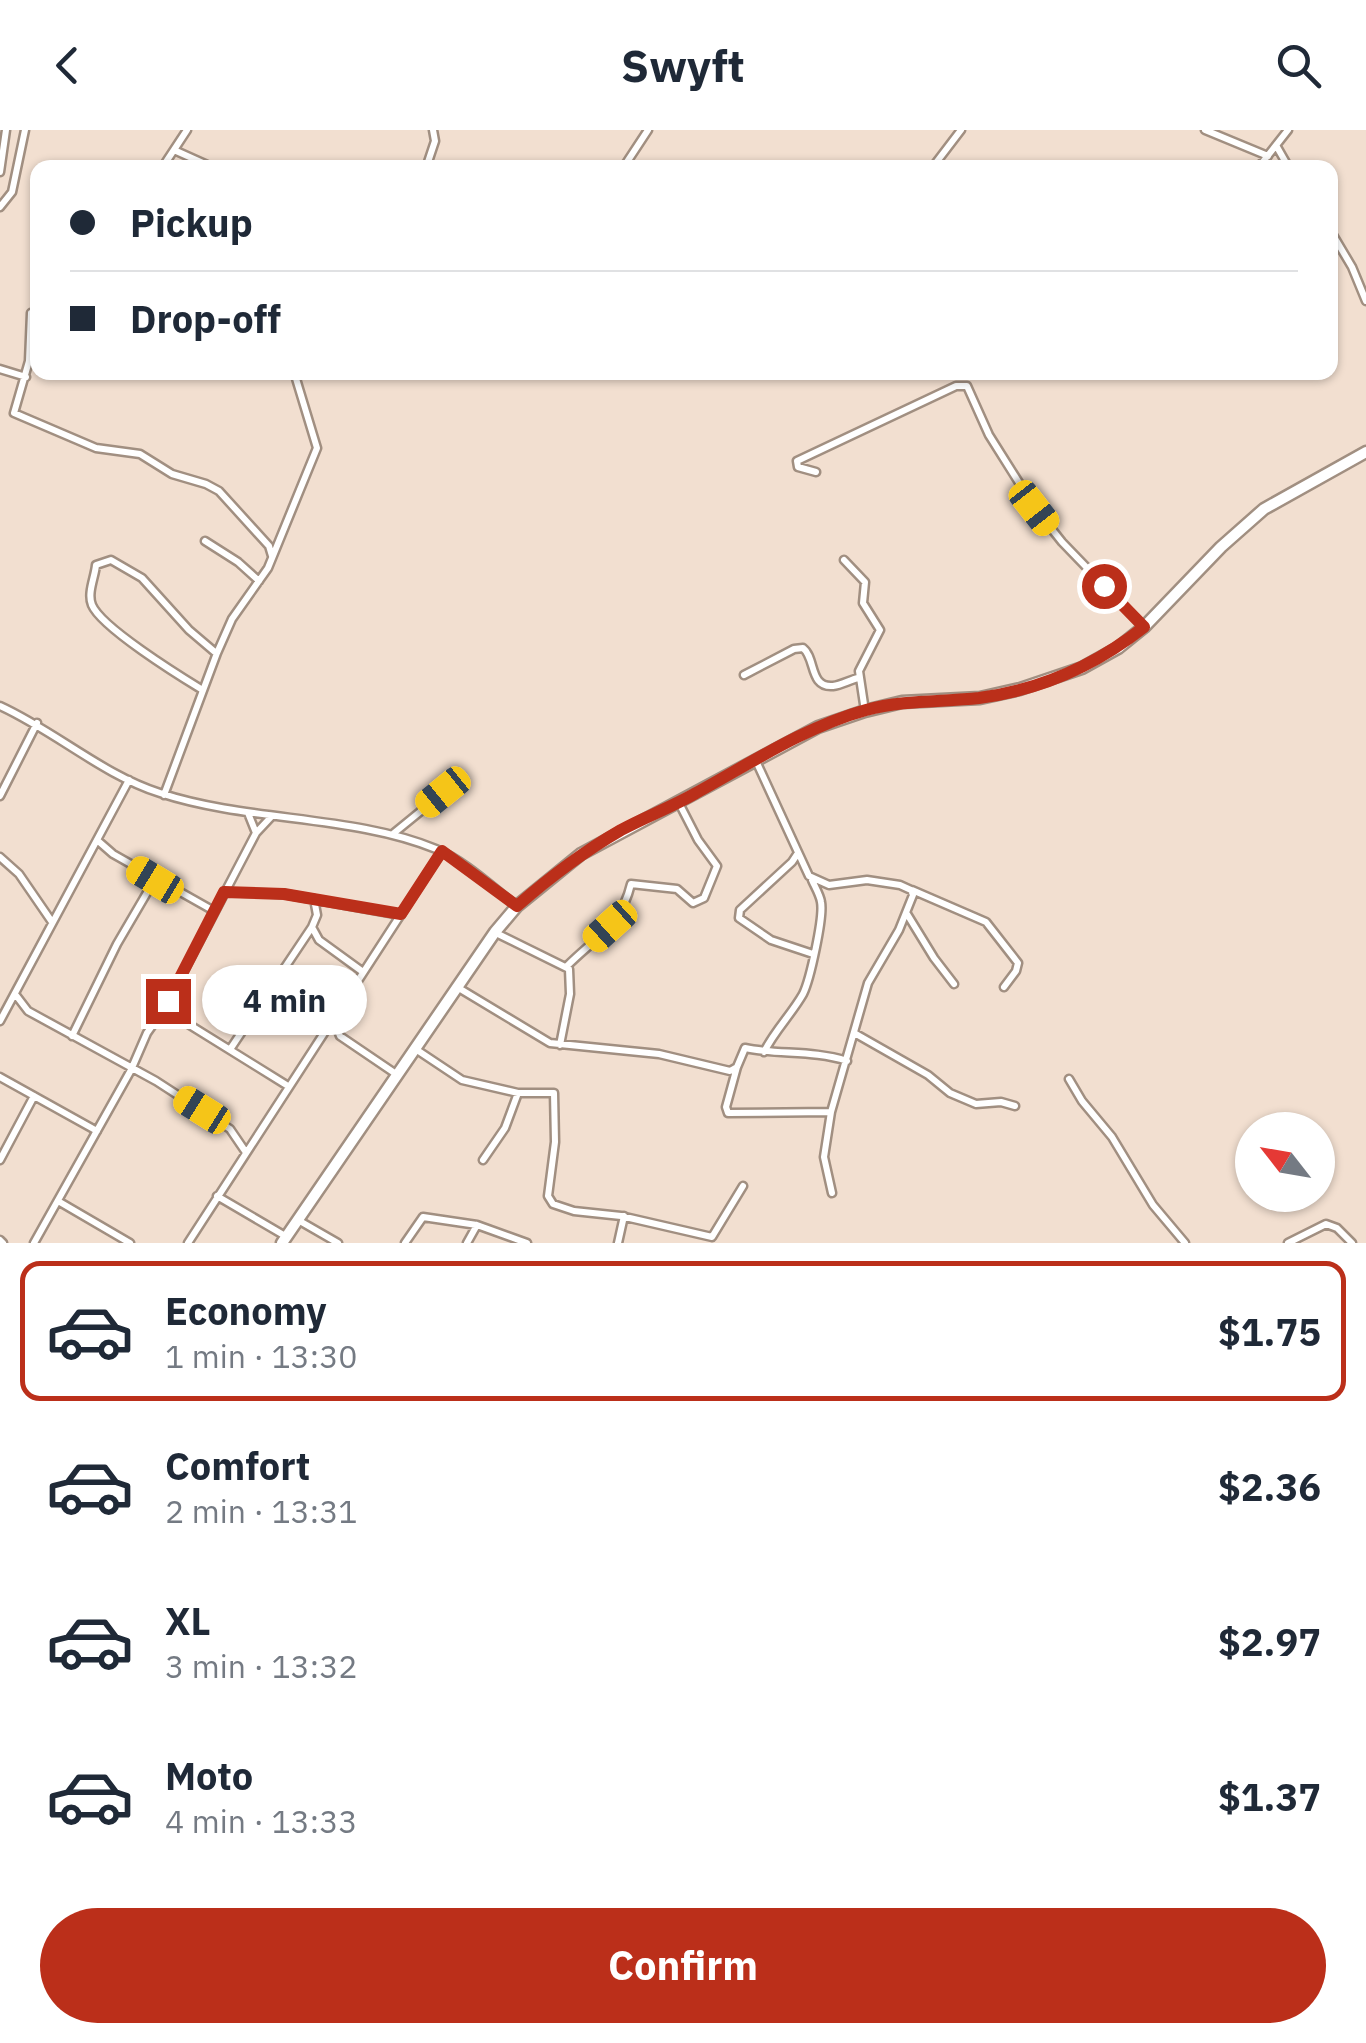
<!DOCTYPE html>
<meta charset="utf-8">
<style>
:root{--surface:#fff;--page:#f6f6f7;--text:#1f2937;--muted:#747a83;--line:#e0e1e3;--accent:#bb2f1a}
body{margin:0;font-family:"IBM Plex Sans",sans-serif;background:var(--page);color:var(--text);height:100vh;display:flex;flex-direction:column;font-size:38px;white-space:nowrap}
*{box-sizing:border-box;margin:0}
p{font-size:32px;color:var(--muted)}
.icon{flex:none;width:55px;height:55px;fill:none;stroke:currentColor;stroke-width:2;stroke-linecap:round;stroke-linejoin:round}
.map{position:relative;height:1113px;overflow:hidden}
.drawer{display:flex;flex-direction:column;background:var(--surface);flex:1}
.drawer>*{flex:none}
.top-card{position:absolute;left:30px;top:30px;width:1308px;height:220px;border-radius:20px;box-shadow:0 2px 8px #0004;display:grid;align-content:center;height:220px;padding:0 40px;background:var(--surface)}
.needle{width:65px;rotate:301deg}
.tools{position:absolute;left:1235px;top:982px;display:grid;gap:20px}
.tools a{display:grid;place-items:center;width:100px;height:100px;border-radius:50%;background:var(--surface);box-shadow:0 2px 8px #0004;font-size:50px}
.end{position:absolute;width:45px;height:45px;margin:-22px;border:12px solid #bb2f1a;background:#fff;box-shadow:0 0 0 5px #fff}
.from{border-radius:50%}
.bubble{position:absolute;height:70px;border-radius:35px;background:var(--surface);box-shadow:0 2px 8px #0004;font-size:32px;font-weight:800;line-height:70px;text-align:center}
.car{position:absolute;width:30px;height:60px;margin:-30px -15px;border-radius:12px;box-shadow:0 0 8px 2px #0007;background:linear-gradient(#f5c518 24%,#345 0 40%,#f5c518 0 76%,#345 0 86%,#f5c518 0)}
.top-card b{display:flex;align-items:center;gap:35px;height:95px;font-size:38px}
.top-card b+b{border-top:2px solid var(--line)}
.top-card i{width:25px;height:25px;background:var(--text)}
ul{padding:18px 0 0;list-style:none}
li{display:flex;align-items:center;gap:30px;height:140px;margin:0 20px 15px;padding:0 20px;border:5px solid transparent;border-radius:20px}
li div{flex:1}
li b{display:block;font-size:38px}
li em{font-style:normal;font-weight:800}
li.active{border-color:var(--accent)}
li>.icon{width:90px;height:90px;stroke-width:1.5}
.primary-button{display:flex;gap:20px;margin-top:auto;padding:20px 40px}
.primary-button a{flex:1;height:115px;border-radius:60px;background:var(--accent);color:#fff;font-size:40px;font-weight:800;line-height:115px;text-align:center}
header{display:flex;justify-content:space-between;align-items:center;height:130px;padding:0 40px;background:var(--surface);font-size:45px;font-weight:800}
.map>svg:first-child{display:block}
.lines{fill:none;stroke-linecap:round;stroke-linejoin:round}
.street-casing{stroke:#a18f81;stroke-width:11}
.secondary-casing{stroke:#a18f81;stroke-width:15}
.street{stroke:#fff;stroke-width:6}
.secondary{stroke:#fff;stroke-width:10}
.route{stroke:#bb2f1a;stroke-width:12}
</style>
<header><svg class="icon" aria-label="back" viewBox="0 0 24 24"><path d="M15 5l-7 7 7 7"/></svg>Swyft<svg class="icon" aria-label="search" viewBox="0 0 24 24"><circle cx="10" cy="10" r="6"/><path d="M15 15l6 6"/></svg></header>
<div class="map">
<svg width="1366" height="1113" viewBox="0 0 1366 1113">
<rect width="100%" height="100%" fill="#f2dfd0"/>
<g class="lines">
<defs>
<path id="street" d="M 1205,0 L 1268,26
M 1277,17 L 1289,38
M 174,20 L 214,38
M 358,36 L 367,38
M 162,38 L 187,0
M 426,38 L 435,11 L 433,0
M 623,38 L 648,0
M 932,38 L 961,0
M 1258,38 L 1288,0
M 0,42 L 6,0
M 0,77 L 12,62 L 25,0
M 1330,100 L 1352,137 L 1366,171
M 31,183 L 29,231 L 14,283 L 96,318 L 140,324 L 172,344 L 206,354 L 219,361 L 269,416 L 272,426
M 0,239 L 26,247
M 816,342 L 798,337 L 797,331 L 956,256 L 967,256 L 989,305 L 1035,378 L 1062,412 L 1144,497
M 205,411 L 238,432 L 259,451
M 844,430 L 865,452 L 863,473 L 880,500 L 859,541 L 865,581
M 744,545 L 794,519 L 803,518 C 816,528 809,558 833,556 C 841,555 850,550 858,548
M 201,559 C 178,545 101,497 92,475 C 87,463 95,447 96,435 L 111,430 L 142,448 L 189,500 L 216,523
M 0,576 C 55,601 103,645 160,663 C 248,692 354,685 436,719 C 465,731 492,757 517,776
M 164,665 L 217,523 L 232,489 L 268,438 L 317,318 L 294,242
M 0,666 L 37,593
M 248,683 L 256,703
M 394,703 L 443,663
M 97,710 L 113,724 L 214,781
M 798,723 L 792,732 L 740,780 L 739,788 L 771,810 L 813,824
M 0,727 L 19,744 L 52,792
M 912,760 L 986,792 L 1018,833 L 1016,841 L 1004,857
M 224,762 L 284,764 L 401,785
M 907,784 L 934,828 L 954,854
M 313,799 L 319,810 L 363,842
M 496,803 L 569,839 L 570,864 L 560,915
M 567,836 C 596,807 621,796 631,754 L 677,759 L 693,773 L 704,768 L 717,736 L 698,710 L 679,673
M 457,857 L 550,913 L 659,924 L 730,941 L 737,937 L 745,918 C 779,925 813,920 847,931
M 15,864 L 28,881 L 156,951 L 230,999 L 245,1021
M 164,879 L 288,956
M 334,890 L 340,906 L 396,944
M 0,891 L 129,650
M 856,904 L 928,945 L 950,963 L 976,974 L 1001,972 L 1015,976
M 72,906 L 117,814 L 155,749
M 231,918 L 312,797 L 317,785 L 314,769
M 414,918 L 462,950 L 518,963 L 554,963 L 555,1012 L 548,1066 L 553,1074 L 574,1081 L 621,1086 L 712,1107 L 743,1056
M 764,922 C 775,900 791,885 803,864 C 810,850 824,787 821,772 C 820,765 815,757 812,750
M 737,937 L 726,977 L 728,983 L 831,982 L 868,853 L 899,800 L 913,765 L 911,760 L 900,755 L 867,750 L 829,755 L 809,746 L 756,631
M 0,947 L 97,1001
M 1069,949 L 1082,971 L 1112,1007 L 1153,1075 L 1185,1113
M 831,982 L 824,1027 L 832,1063
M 0,1030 L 34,966
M 483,1030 L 505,998 L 518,963
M 217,1066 L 287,1107
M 58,1071 L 130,1113
M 298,1090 L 338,1113
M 0,1110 L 3,1113
M 34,1113 L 131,940 L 147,903 L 164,879 L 256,703 L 271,687
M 188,1113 L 442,721
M 405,1113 L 423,1087 L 477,1095 L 527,1113
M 467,1113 L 477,1095
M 618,1113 L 624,1086
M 1288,1113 L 1326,1094 L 1337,1098 L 1352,1113"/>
<path id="secondary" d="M 282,1113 L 495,802 L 517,776 L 581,724 L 818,597 L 865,581 L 902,572 L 980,568 L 1020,559 L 1082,538 L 1118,518 L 1144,497 L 1221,417 L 1264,379 L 1366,322"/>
</defs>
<use href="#street" class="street-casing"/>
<use href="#secondary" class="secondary-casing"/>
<use href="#street" class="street"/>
<use href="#secondary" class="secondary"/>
</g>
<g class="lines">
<path class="route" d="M 168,871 L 224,762 L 284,764 L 401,784 L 442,721 L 517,776 C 550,747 583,722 621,700 C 645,687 672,677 696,663 C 751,633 805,597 866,580 C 903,570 941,572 979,568 C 1040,560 1096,535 1144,497 L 1104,456"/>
</g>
</svg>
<div class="tools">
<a><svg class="needle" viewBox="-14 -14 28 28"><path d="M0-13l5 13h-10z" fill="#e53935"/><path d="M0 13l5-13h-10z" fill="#747a83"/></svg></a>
</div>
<i class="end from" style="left:1104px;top:456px"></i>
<i class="end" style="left:168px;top:871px"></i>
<div class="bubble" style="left:202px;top:835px;width:165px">4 min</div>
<i class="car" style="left:1034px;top:378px;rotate:142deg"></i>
<i class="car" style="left:443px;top:662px;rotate:231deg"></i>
<i class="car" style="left:155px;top:750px;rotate:301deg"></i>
<i class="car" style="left:610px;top:796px;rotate:228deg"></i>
<i class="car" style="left:202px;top:980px;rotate:302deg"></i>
<div class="top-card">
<b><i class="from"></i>Pickup</b>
<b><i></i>Drop-off</b>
</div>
</div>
<section class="drawer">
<ul>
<li class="active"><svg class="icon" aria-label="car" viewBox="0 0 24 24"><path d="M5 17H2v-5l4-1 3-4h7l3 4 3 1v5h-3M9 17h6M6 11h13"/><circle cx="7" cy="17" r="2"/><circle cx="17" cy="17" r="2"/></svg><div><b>Economy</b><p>1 min · 13:30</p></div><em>$1.75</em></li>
<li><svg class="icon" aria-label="car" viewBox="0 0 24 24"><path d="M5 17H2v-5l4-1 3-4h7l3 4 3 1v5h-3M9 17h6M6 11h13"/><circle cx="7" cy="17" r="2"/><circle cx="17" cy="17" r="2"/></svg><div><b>Comfort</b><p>2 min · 13:31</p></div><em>$2.36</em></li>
<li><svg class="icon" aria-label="car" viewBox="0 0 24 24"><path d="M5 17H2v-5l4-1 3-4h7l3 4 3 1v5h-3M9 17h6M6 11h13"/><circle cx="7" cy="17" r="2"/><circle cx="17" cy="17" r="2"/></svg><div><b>XL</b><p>3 min · 13:32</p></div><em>$2.97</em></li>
<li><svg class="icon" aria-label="car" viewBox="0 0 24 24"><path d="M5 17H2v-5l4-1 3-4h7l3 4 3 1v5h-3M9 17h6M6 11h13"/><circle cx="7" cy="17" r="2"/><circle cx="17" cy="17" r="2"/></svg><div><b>Moto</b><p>4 min · 13:33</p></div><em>$1.37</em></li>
</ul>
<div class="primary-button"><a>Confirm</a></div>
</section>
